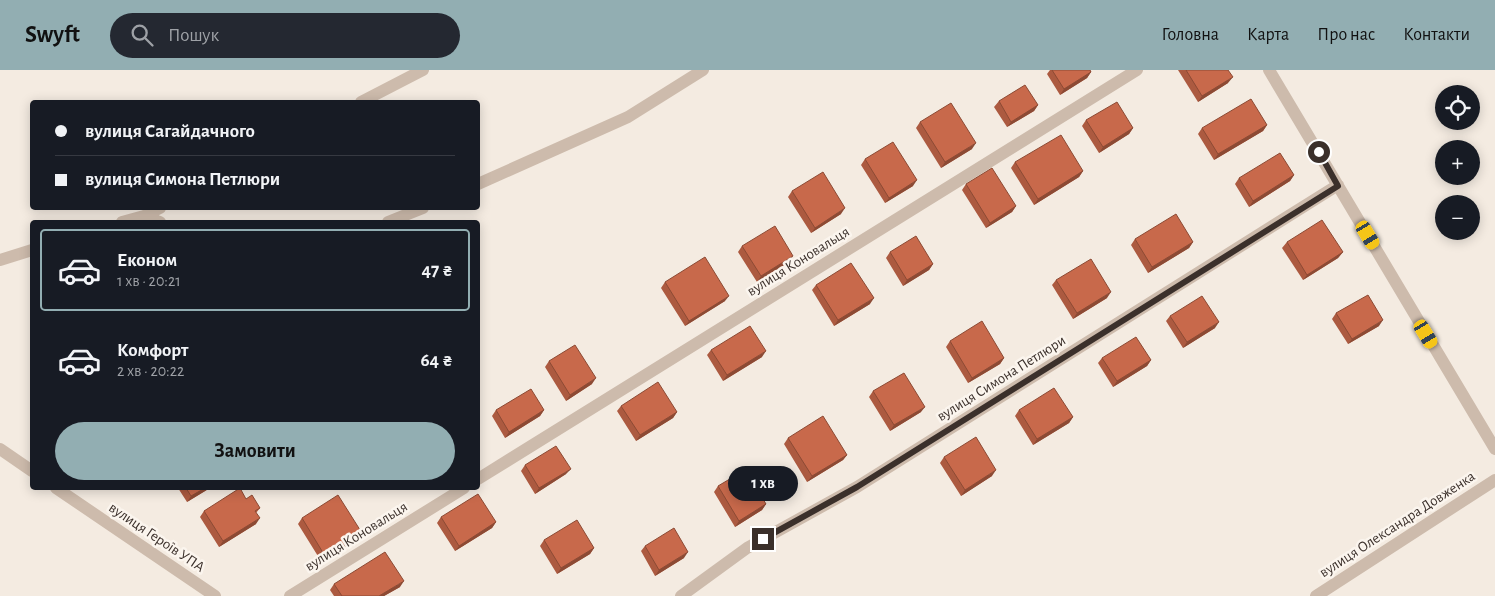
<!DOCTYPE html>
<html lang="uk">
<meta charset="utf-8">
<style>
:root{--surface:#171b24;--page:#242831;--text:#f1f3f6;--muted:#9ea1a6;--line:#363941;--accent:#92aeb2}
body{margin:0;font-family:"Alegreya Sans",sans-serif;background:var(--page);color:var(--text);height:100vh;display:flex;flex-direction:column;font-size:19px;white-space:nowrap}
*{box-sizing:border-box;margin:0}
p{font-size:16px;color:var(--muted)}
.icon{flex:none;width:28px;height:28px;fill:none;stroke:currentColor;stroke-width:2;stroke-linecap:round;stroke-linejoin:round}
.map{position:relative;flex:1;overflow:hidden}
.sheet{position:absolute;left:30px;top:150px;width:450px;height:270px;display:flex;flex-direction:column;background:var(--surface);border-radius:5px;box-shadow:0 2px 12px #0003}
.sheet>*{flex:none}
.banner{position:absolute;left:30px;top:30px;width:450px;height:110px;border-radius:5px;box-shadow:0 2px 12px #0003;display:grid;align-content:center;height:110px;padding:0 25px;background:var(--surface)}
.tools{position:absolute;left:1435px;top:15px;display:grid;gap:10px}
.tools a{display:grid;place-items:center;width:45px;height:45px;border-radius:50%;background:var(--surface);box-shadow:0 2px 12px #0003;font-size:25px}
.end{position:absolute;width:22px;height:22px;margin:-11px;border:6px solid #3b302b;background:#fff;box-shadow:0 0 0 2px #fff}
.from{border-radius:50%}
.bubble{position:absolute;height:35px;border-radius:18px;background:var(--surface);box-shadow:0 2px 12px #0003;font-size:16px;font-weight:700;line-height:35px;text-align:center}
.car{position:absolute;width:15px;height:30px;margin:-15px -8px;border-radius:6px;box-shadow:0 0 4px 1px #0007;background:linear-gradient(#f5c518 24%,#345 0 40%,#f5c518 0 76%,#345 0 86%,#f5c518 0)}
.banner b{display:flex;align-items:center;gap:18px;height:48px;font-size:19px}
.banner b+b{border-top:1px solid var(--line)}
.banner i{width:12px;height:12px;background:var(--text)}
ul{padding:9px 0 0;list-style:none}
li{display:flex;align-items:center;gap:15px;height:82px;margin:0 10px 8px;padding:0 15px;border:2px solid transparent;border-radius:5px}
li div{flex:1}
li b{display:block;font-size:19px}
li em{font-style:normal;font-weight:700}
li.current{border-color:var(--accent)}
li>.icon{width:45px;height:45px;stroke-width:1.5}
.primary-button{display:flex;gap:10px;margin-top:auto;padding:10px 25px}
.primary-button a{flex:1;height:58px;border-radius:30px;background:var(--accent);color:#111;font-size:20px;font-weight:700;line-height:58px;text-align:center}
header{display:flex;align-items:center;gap:30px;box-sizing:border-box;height:70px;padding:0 25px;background:var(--accent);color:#111}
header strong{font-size:24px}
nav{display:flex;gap:28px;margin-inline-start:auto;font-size:18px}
.search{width:350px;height:45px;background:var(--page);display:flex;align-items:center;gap:12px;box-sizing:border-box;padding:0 18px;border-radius:28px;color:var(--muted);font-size:19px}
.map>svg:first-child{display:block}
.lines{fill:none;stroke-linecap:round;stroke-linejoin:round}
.minor{stroke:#cdbbac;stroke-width:12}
.wall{fill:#ac5a40}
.shaded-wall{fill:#8c4a34}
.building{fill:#c8694b;stroke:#8c4a34}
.route{stroke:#3b302b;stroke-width:6}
.labels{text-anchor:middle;stroke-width:5;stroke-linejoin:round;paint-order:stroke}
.street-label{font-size:15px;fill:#3b302b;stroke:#fbf5ee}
</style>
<header>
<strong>Swyft</strong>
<div class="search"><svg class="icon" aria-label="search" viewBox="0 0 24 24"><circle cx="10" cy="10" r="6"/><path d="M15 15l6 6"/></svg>Пошук</div>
<nav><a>Головна</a><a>Карта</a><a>Про нас</a><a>Контакти</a></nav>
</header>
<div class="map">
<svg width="1495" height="526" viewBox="0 0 1495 526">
<rect width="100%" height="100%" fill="#f4ebe1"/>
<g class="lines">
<path class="minor" d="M 1269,0 L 1495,379
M 361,32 L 423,0
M 478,114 L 628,47 L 703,0
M 144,146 L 160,152
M 122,152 L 144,146 L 160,138
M 388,152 L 423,138
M 0,190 L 32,180
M 0,379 L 32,401
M 478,409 L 1137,0
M 56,418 L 215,526
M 290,526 L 464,418
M 681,526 L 747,478 L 857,417 L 1338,115
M 1316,526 L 1495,410"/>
</g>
<path class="wall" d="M 1050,0 L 1090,0 L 1091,2 L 1087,8 L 1060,25 L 1047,4 Z
M 1178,0 L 1228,0 L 1228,13 L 1198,32 Z
M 999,31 L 1038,35 L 1034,41 L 1007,57 L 994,37 Z
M 1086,50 L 1133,58 L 1129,64 L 1099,83 L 1082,56 Z
M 920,52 L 972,79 L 941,98 L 916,58 Z
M 1267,55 L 1263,61 L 1214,90 L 1198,64 L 1202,58 Z
M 865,89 L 913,116 L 885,133 L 861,95 Z
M 1015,92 L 1083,101 L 1079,107 L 1034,135 L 1011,98 Z
M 1294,105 L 1290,111 L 1249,137 L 1235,114 L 1239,108 Z
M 966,114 L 1016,136 L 1012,142 L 986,158 L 962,120 Z
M 792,121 L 841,144 L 811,163 L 788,127 Z
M 1135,169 L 1193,172 L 1189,178 L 1148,203 L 1131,175 Z
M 1287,172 L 1343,182 L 1338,188 L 1303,210 L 1282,178 Z
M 742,176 L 789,192 L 757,212 L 738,182 Z
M 890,182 L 933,194 L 929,200 L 903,216 L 886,188 Z
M 1056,210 L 1107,228 L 1073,249 L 1052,215 Z
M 665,212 L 725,231 L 685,256 L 661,218 Z
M 816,215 L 870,234 L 834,256 L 812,220 Z
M 1336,243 L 1379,256 L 1348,274 L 1332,249 Z
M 1170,246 L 1215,258 L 1183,278 L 1166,251 Z
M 950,271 L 1004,288 L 1000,294 L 968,313 L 946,277 Z
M 711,280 L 762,287 L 723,311 L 707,285 Z
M 1102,288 L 1151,290 L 1147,296 L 1113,317 L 1098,293 Z
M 549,291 L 592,314 L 566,331 L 545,297 Z
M 873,321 L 921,342 L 890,361 L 869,327 Z
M 621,336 L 677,342 L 673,348 L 636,371 L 617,341 Z
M 496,340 L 544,340 L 540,346 L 505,368 L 492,346 Z
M 1019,340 L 1073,347 L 1069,353 L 1033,375 L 1015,346 Z
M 788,368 L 847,385 L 843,390 L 807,412 L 784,374 Z
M 944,387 L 992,406 L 961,426 L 940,393 Z
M 525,395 L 566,404 L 535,424 L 521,401 Z
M 718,416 L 766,434 L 762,440 L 735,457 L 714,422 Z
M 178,418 L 210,418 L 187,432 Z
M 246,429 L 260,438 L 256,443 L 256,454 L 219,477 L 200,447 L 204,441 Z
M 441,447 L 496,452 L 492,458 L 455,481 L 437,453 Z
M 302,448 L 358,469 L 321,491 L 298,454 Z
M 544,470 L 594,478 L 590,484 L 557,504 L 540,476 Z
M 645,476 L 684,488 L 655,506 L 641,481 Z
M 334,514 L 400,517 L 384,526 L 334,526 L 330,520 Z"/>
<path class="shaded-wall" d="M 1091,2 L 1087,8 L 1060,25 L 1064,19 Z
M 1233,7 L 1228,13 L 1198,32 L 1202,26 Z
M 1038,35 L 1034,41 L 1007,57 L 1011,52 Z
M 1267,55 L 1263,61 L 1214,90 L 1218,84 Z
M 1133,58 L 1129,64 L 1099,83 L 1103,77 Z
M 976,73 L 972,79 L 941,98 L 945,92 Z
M 1083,101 L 1079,107 L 1034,135 L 1038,129 Z
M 1294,105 L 1290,111 L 1249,137 L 1253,131 Z
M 917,110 L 913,116 L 885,133 L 889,128 Z
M 1016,136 L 1012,142 L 986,158 L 990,153 Z
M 845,138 L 841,144 L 811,163 L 815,158 Z
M 1193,172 L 1189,178 L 1148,203 L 1152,197 Z
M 1343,182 L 1338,188 L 1303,210 L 1307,205 Z
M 793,186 L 789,192 L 757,212 L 761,206 Z
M 933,194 L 929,200 L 903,216 L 907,210 Z
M 1111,222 L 1107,228 L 1073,249 L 1077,243 Z
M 729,226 L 725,231 L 685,256 L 689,251 Z
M 874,228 L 870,234 L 834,256 L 838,250 Z
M 1383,250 L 1379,256 L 1348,274 L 1352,269 Z
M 1219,252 L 1215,258 L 1183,278 L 1187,272 Z
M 766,281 L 762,287 L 723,311 L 727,305 Z
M 1004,288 L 1000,294 L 968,313 L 972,308 Z
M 1151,290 L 1147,296 L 1113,317 L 1117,311 Z
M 596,308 L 592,314 L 566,331 L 570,325 Z
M 925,337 L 921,342 L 890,361 L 894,355 Z
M 544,340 L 540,346 L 505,368 L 509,362 Z
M 677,342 L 673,348 L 636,371 L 640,365 Z
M 1073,347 L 1069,353 L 1033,375 L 1037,369 Z
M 847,385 L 843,390 L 807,412 L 812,406 Z
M 571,399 L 566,404 L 535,424 L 539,418 Z
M 996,400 L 992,406 L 961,426 L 965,420 Z
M 205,418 L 210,418 L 187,432 L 191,426 Z
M 766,434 L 762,440 L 735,457 L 739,451 Z
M 260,448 L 256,454 L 219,477 L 223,471 Z
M 496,452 L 492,458 L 455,481 L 459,476 Z
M 362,463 L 358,469 L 321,491 L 325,486 Z
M 594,478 L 590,484 L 557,504 L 561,498 Z
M 688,482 L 684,488 L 655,506 L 659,500 Z
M 404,511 L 400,517 L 384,526 L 379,526 Z"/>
<path class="building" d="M 1052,0 L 1090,0 L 1091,2 L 1064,19 Z
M 1186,0 L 1228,0 L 1233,7 L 1202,26 Z
M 1025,15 L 1038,35 L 1011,52 L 999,31 Z
M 1251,29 L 1267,55 L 1218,84 L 1202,58 Z
M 1117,32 L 1133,58 L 1103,77 L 1086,50 Z
M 951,33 L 976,73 L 945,92 L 920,52 Z
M 1061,65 L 1083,101 L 1038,129 L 1015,92 Z
M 893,72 L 917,110 L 889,128 L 865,89 Z
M 1280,83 L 1294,105 L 1253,131 L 1239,108 Z
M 992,98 L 1016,136 L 990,153 L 966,114 Z
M 823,102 L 845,138 L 815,158 L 792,121 Z
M 1176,144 L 1193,172 L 1152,197 L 1135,169 Z
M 1322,150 L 1343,182 L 1307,205 L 1287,172 Z
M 775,156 L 793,186 L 761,206 L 742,176 Z
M 916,166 L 933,194 L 907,210 L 890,182 Z
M 705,187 L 729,226 L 689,251 L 665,212 Z
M 1091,189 L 1111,222 L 1077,243 L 1056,210 Z
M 851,193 L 874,228 L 838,250 L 816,215 Z
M 1368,225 L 1383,250 L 1352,269 L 1336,243 Z
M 1202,226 L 1219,252 L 1187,272 L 1170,246 Z
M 982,251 L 1004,288 L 972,308 L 950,271 Z
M 750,256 L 766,281 L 727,305 L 711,280 Z
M 1136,267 L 1151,290 L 1117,311 L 1102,288 Z
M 575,275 L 596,308 L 570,325 L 549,291 Z
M 904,303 L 925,337 L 894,355 L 873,321 Z
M 658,312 L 677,342 L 640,365 L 621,336 Z
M 1054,318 L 1073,347 L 1037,369 L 1019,340 Z
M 531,319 L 544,340 L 509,362 L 496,340 Z
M 823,346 L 847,385 L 812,406 L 788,368 Z
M 976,367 L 996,400 L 965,420 L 944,387 Z
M 556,376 L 571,399 L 539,418 L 525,395 Z
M 745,400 L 766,434 L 739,451 L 718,416 Z
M 186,418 L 205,418 L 191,426 Z
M 240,418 L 246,429 L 252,425 L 260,438 L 255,441 L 260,448 L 223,471 L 204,441 Z
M 478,424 L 496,452 L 459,476 L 441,447 Z
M 338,425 L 362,463 L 325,486 L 302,448 Z
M 577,450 L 594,478 L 561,498 L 544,470 Z
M 674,458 L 688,482 L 659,500 L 645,476 Z
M 385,482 L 404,511 L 379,526 L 342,526 L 334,514 Z"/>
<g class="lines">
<path class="route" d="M 763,469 L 857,417 L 1338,116 L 1319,82"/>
</g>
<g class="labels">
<g class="street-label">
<text transform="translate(798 191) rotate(-32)" y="5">вулиця Коновальця</text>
<text transform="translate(1001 308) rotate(-32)" y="5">вулиця Симона Петлюри</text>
<text transform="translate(1397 454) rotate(-33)" y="5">вулиця Олександра Довженка</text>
<text transform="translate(356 466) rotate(-32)" y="5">вулиця Коновальця</text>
<text transform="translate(157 467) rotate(34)" y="5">вулиця Героїв УПА</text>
</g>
</g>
</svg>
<div class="tools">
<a><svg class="icon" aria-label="locate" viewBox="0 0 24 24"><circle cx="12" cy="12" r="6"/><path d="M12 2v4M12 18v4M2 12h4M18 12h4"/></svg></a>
<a>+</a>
<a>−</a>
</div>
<i class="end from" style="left:1319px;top:82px"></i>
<i class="end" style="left:763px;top:469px"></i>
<div class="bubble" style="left:728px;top:396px;width:70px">1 хв</div>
<i class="car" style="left:1368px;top:165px;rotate:149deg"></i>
<i class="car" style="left:1426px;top:264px;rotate:149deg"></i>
<div class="banner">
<b><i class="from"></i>вулиця Сагайдачного</b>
<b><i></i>вулиця Симона Петлюри</b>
</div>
<section class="sheet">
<ul>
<li class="current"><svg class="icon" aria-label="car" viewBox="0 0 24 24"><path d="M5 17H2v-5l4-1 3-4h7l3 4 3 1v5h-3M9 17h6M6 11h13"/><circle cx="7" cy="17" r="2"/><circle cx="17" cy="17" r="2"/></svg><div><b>Економ</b><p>1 хв · 20:21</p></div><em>47 ₴</em></li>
<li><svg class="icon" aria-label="car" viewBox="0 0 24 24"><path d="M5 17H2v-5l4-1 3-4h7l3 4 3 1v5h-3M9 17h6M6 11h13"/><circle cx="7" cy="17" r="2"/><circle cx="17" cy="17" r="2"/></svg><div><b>Комфорт</b><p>2 хв · 20:22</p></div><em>64 ₴</em></li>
</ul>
<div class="primary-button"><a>Замовити</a></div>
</section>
</div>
